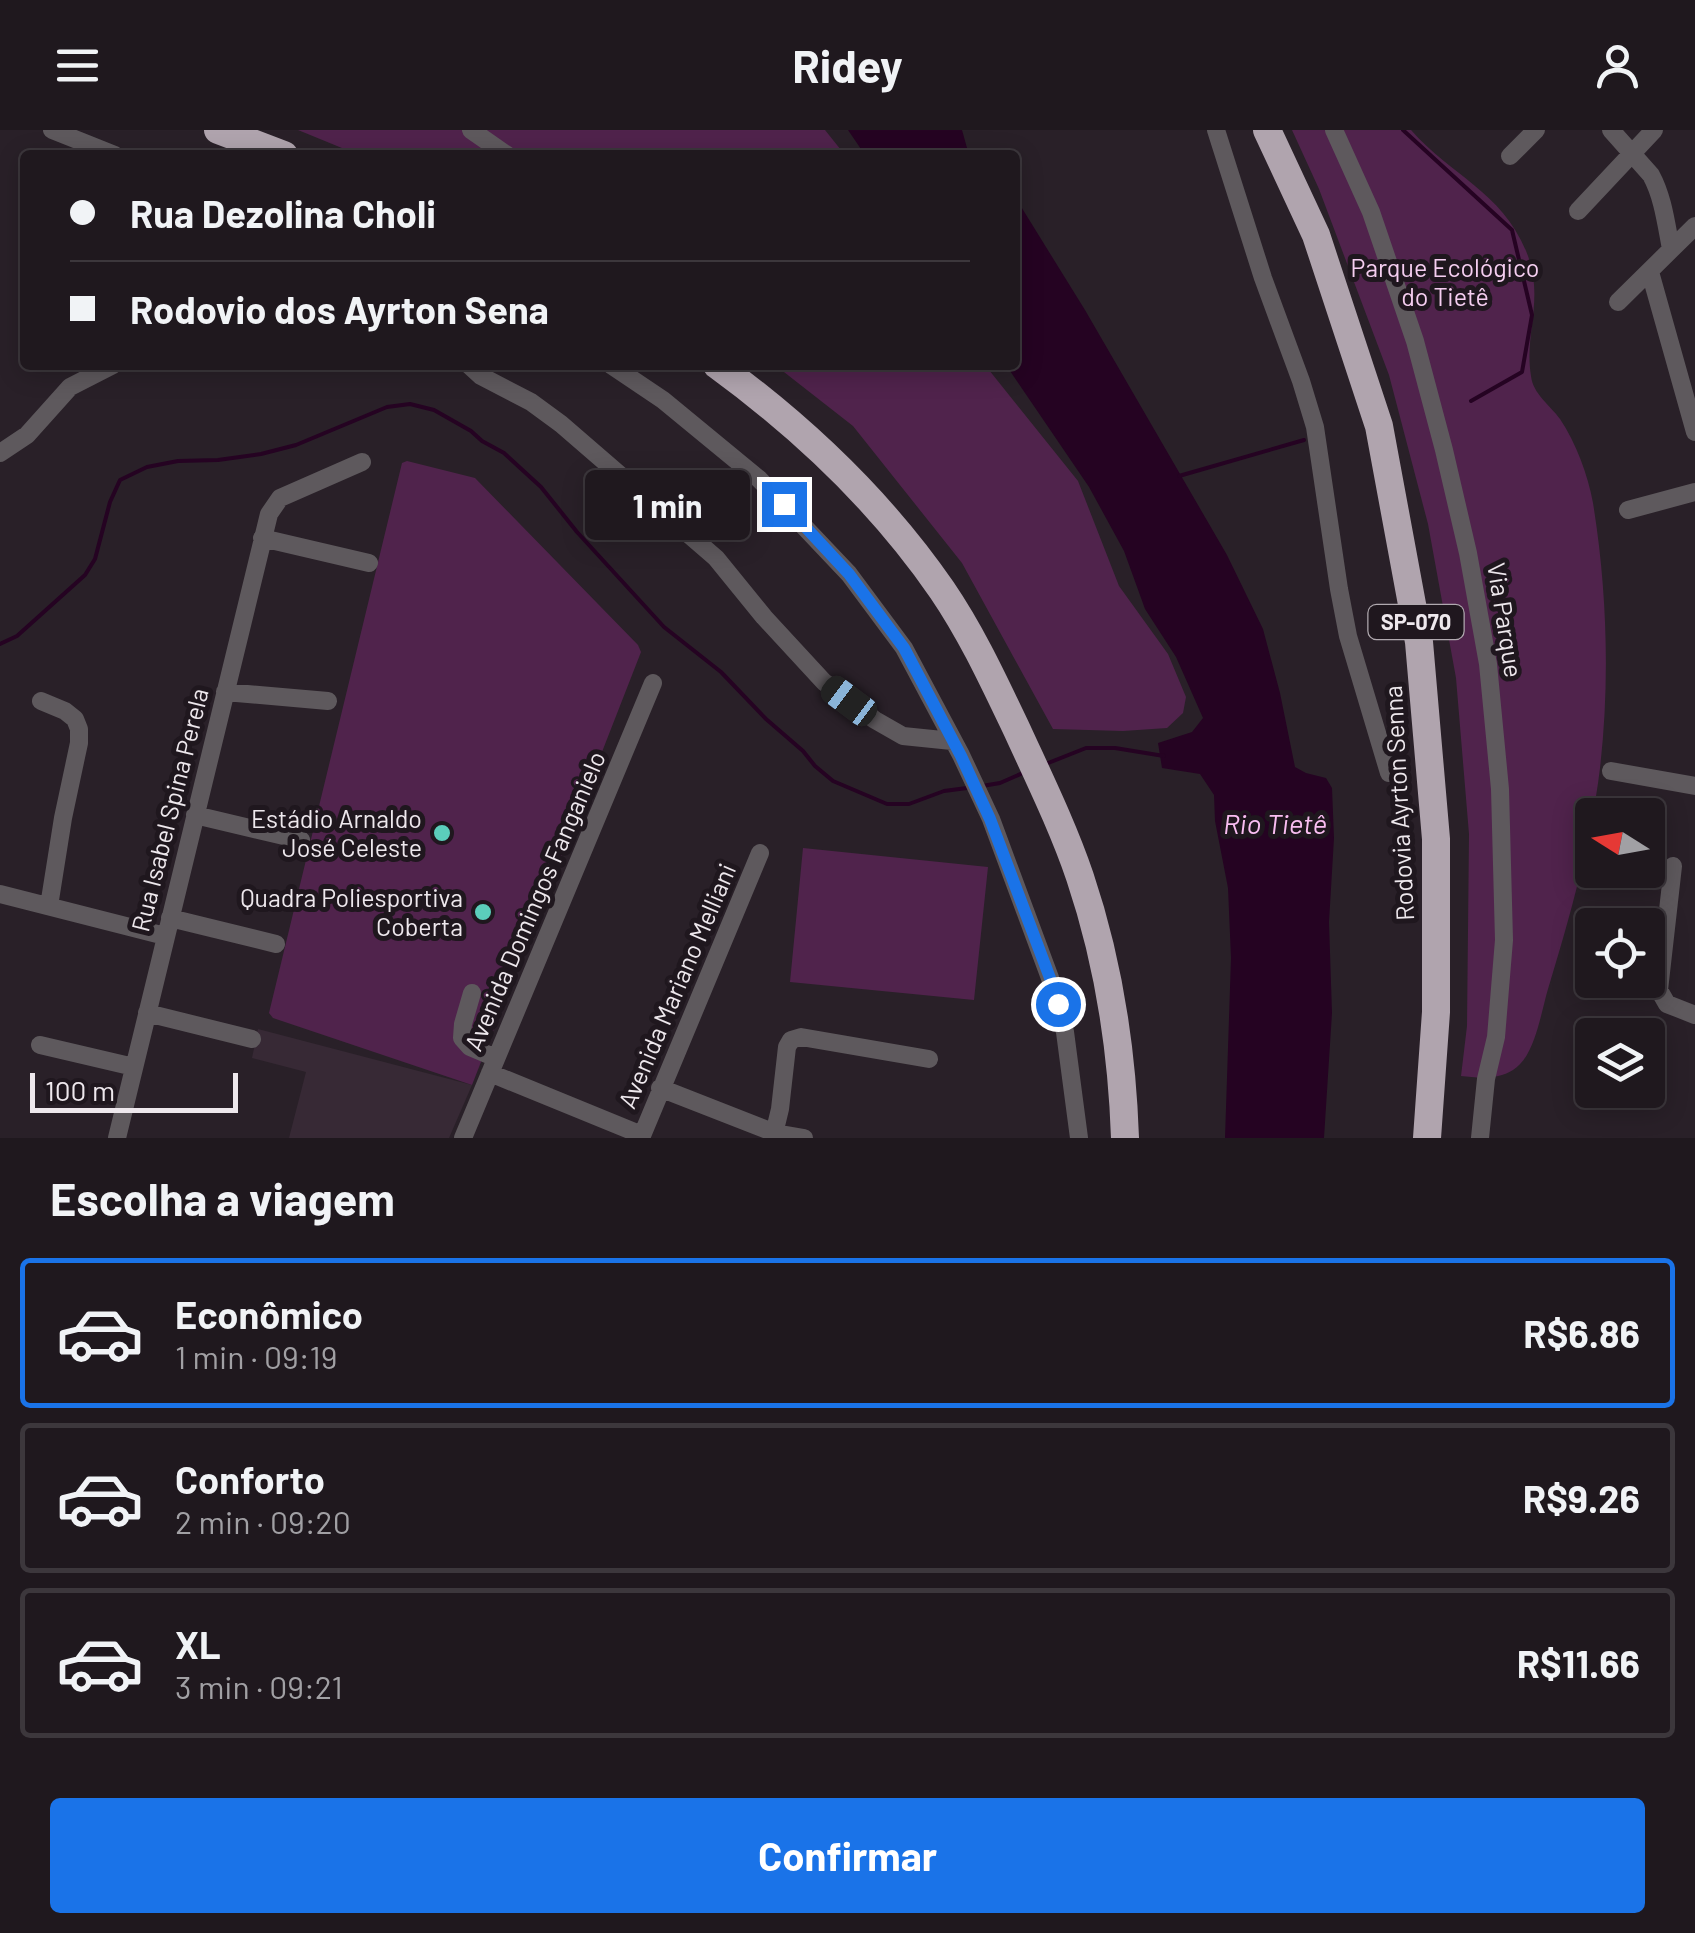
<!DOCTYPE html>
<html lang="pt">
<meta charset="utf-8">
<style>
:root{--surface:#1f181e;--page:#272127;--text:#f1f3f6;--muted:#a1a0a4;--line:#3c373c;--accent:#1a73e8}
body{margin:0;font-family:Barlow,sans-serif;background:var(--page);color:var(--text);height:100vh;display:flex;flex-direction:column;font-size:38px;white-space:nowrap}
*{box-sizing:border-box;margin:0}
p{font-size:32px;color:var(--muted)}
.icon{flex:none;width:55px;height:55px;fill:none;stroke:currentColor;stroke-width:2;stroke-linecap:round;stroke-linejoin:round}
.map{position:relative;height:1008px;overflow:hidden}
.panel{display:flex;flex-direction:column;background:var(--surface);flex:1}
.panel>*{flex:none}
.top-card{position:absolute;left:20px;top:20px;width:1000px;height:220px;border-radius:10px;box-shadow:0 5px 25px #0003,0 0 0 2px var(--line);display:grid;align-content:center;height:220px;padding:0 50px;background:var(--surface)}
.needle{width:65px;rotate:281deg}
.tools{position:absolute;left:1575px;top:668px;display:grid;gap:20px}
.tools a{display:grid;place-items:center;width:90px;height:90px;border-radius:10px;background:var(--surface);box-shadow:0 5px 25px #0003,0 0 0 2px var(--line);font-size:50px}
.scale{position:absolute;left:30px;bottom:25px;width:208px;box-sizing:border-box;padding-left:10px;border:5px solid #eee8ed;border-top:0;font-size:28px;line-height:35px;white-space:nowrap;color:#eee8ed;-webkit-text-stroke:8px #1f171e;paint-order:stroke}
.end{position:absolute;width:45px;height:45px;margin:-22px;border:12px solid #1a73e8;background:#fff;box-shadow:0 0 0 5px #fff}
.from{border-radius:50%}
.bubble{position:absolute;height:70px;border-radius:10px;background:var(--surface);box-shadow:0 5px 25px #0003,0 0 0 2px var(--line);font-size:32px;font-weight:700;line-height:70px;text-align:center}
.car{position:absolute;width:30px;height:60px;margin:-30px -15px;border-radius:12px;box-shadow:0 0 8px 2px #0007;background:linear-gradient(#222 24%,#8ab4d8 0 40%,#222 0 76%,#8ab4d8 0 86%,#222 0)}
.top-card b{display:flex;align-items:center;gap:35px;height:95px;font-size:38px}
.top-card b+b{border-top:2px solid var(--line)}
.top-card i{width:25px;height:25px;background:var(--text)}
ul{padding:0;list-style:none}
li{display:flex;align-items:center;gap:30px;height:150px;margin:0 20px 15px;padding:0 30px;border:5px solid var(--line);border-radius:10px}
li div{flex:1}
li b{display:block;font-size:38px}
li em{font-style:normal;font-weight:700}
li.current{border-color:var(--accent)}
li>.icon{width:90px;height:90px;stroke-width:1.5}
h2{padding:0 50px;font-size:45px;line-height:120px}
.action{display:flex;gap:20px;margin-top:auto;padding:20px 50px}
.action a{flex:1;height:115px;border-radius:10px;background:var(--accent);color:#fff;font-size:40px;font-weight:700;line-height:115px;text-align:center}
header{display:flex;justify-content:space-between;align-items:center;height:130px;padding:0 50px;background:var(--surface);font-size:45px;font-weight:700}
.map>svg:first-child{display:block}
.built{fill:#372935}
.green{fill:#50234c}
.water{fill:#250322}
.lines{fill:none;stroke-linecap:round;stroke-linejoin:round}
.stream{stroke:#250322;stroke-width:4}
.minor{stroke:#5e595d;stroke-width:18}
.highway{stroke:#b0a4ae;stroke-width:28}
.route{stroke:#1a73e8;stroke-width:12}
.poi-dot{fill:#5bcebb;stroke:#1f171e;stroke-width:4}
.labels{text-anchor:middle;stroke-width:10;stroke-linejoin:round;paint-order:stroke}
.shield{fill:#1f171e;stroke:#b0a9af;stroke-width:2.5}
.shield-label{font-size:22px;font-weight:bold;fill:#eee8ed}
.park-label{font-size:25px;fill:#f5cef0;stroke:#1f171e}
.street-label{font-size:25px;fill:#eee8ed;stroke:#1f171e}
.poi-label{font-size:25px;fill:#eee8ed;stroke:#1f171e;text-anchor:end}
.water-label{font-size:28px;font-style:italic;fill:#f9bef1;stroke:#1f171e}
</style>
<header><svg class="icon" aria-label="menu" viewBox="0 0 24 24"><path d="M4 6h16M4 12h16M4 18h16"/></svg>Ridey<svg class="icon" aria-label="person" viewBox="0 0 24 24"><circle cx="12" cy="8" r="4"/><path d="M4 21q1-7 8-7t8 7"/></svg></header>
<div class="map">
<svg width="1695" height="1008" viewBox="0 0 1695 1008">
<rect width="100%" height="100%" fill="#292028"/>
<path class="built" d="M 258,899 L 472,955 L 449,1008 L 289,1008 L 306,942 L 252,928 Z"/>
<path class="green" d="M 298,0 L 825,0 L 845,25 L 359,25 Z
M 1292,0 L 1411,0 C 1452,47 1504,62 1528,126 C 1544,171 1524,204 1531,246 C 1533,264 1550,275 1560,289 C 1576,313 1588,345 1593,373 C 1607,459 1610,551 1600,638 C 1591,712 1570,787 1548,859 C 1541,882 1535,927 1513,940 C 1497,950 1478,948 1461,946 L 1467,896 L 1469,704 L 1456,548 L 1428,394 L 1389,245 L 1319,59 Z
M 775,235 L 985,235 L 1078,351 L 1119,456 L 1168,524 L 1186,567 L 1183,583 L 1167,598 L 1123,601 L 1053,599 L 962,433 L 853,296 Z
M 407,331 L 475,348 L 638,515 L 641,522 L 472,955 L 273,888 L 269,883 L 402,333 Z
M 803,718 L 988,737 L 974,870 L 790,852 Z"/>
<path class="water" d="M 848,0 L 962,0 L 969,25 L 865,25 Z
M 1015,67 L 1085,180 L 1227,425 L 1263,499 L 1280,563 L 1295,637 L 1306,643 L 1326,648 L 1332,658 L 1334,708 L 1329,792 L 1332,883 L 1324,1008 L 1225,1008 L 1231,828 L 1228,758 L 1215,691 L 1214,665 L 1200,644 L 1162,638 L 1158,613 L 1192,602 L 1203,588 L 1176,527 L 1145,479 L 1124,421 L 1089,357 L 1006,235 L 1015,235 Z"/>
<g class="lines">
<path class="stream" d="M 1403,0 L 1512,100 L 1532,185 L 1522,242 L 1471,271
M 1179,346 L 1304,310
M 0,514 L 17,506 L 85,445 L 95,429 L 110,372 L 120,350 L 147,337 L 178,331 L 218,330 L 261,324 L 296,315 L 387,277 L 410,274 L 434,280 L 471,301 L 482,311 L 504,323 L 541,357 L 577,402 L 664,497 L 721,542 L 766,589 L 803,621 L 815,636 L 833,651 L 887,674 L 909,674 L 944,661 L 967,658
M 1043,635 L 1086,618 L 1115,618 L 1164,626
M 982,656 L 1000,653 L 1025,642"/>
<path class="minor" d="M 52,0 L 115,25
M 471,0 L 507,25
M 1216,0 L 1263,148 L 1301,251 L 1315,297 L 1339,459 L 1348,506 L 1389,643
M 1334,0 L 1371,82 L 1415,211 L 1444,320 L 1468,423 L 1488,534 L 1500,659 L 1504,810 L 1496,907 L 1486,949 L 1480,1008
M 1611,0 L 1651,45 C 1663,67 1666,93 1671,119
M 1510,26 L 1536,0
M 1578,81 L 1654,0
M 1650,142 L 1695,302
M 1618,172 L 1695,96
M 469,235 L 481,246 L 531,272 L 561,294 L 716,428 L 764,487 L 824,552 L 875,590 L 903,606 L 952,611
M 611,235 L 663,270 L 759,349 L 849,444 L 904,518 L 961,625 L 991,689 L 1050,848 L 1065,902 L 1079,1008
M 0,323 L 27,305 L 70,257 L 113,235
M 1628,380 L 1695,362
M 262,408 L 369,433
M 225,562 L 328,571
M 41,571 L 65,581 L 75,589 L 79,599 L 79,613 L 63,688 L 49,776
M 1611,641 L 1695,656
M 195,685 L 301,710
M 1673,736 L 1659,860 L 1667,874 L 1695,885
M 0,764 L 165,806
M 170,788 L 276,814
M 472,863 L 463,894 L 462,908 L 470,917 L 496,928
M 147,883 L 252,909
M 40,915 L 134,937
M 490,943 L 642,1005
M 660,958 L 775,1003 L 804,1008
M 117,1008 L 269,384 L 280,368 L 362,332
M 463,1008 L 653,553
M 641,1008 L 760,723
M 773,1008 L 780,979 L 787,917 L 791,910 L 801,907 L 929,929"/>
<path class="highway" d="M 218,0 L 284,25
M 1267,0 L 1316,105 L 1379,296 L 1419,512 L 1436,709 L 1436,882 L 1427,1008
M 717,235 C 802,297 882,373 942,460 C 972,504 994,552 1017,600 C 1039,648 1063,697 1080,747 C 1108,830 1122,920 1125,1008"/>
</g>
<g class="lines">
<path class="route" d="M 784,374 L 849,444 L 904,518 L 961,626 L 990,689 L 1050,848 L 1058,874"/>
</g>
<g class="poi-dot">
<circle cx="442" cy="703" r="10"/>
<circle cx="483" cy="782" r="10"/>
</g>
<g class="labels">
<rect class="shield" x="1368.5" y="475" width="95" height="34" rx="8"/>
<g class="shield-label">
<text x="1416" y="500">SP-070</text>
</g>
<g class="park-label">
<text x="1445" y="147">Parque Ecológico<tspan x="1445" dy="29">do Tietê</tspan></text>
</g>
<g class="street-label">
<text transform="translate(1505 490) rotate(81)" y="9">Via Parque</text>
<text transform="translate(1399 673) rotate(-93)" y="9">Rodovia Ayrton Senna</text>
<text transform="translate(170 680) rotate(-76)" y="9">Rua Isabel Spina Perela</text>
<text transform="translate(535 771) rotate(-67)" y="9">Avenida Domingos Fanganielo</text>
<text transform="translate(677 856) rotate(-67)" y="9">Avenida Mariano Melliani</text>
</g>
<g class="poi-label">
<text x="422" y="698">Estádio Arnaldo<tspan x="422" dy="29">José Celeste</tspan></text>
<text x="463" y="777">Quadra Poliesportiva<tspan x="463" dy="29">Coberta</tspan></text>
</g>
<g class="water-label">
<text x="1275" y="704">Rio Tietê</text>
</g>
</g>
</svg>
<div class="tools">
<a><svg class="needle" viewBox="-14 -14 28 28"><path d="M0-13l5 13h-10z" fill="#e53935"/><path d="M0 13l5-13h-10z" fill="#a1a0a4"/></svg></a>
<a><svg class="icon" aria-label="locate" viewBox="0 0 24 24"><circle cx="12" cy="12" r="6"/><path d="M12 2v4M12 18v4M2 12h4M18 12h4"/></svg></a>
<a><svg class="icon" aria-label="layers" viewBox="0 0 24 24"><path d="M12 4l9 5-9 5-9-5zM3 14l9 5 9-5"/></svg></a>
</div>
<div class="scale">100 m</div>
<i class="end from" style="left:1058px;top:874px"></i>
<i class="end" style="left:784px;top:374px"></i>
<div class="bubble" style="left:585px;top:340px;width:165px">1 min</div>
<i class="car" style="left:849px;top:571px;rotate:307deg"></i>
<div class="top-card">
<b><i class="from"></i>Rua Dezolina Choli</b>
<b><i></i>Rodovio dos Ayrton Sena</b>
</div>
</div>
<section class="panel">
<h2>Escolha a viagem</h2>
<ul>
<li class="current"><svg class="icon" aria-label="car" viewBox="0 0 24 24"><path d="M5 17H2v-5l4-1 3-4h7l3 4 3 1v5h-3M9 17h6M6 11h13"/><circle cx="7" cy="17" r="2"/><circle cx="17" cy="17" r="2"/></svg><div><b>Econômico</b><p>1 min · 09:19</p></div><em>R$6.86</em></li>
<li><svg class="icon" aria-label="car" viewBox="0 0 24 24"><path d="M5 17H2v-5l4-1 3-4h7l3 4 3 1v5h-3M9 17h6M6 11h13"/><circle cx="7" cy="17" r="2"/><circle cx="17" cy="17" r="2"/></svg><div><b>Conforto</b><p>2 min · 09:20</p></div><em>R$9.26</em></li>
<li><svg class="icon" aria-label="car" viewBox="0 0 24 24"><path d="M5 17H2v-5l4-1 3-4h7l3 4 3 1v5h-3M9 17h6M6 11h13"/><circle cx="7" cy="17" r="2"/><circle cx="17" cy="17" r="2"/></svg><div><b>XL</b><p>3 min · 09:21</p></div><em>R$11.66</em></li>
</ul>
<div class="action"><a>Confirmar</a></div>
</section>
